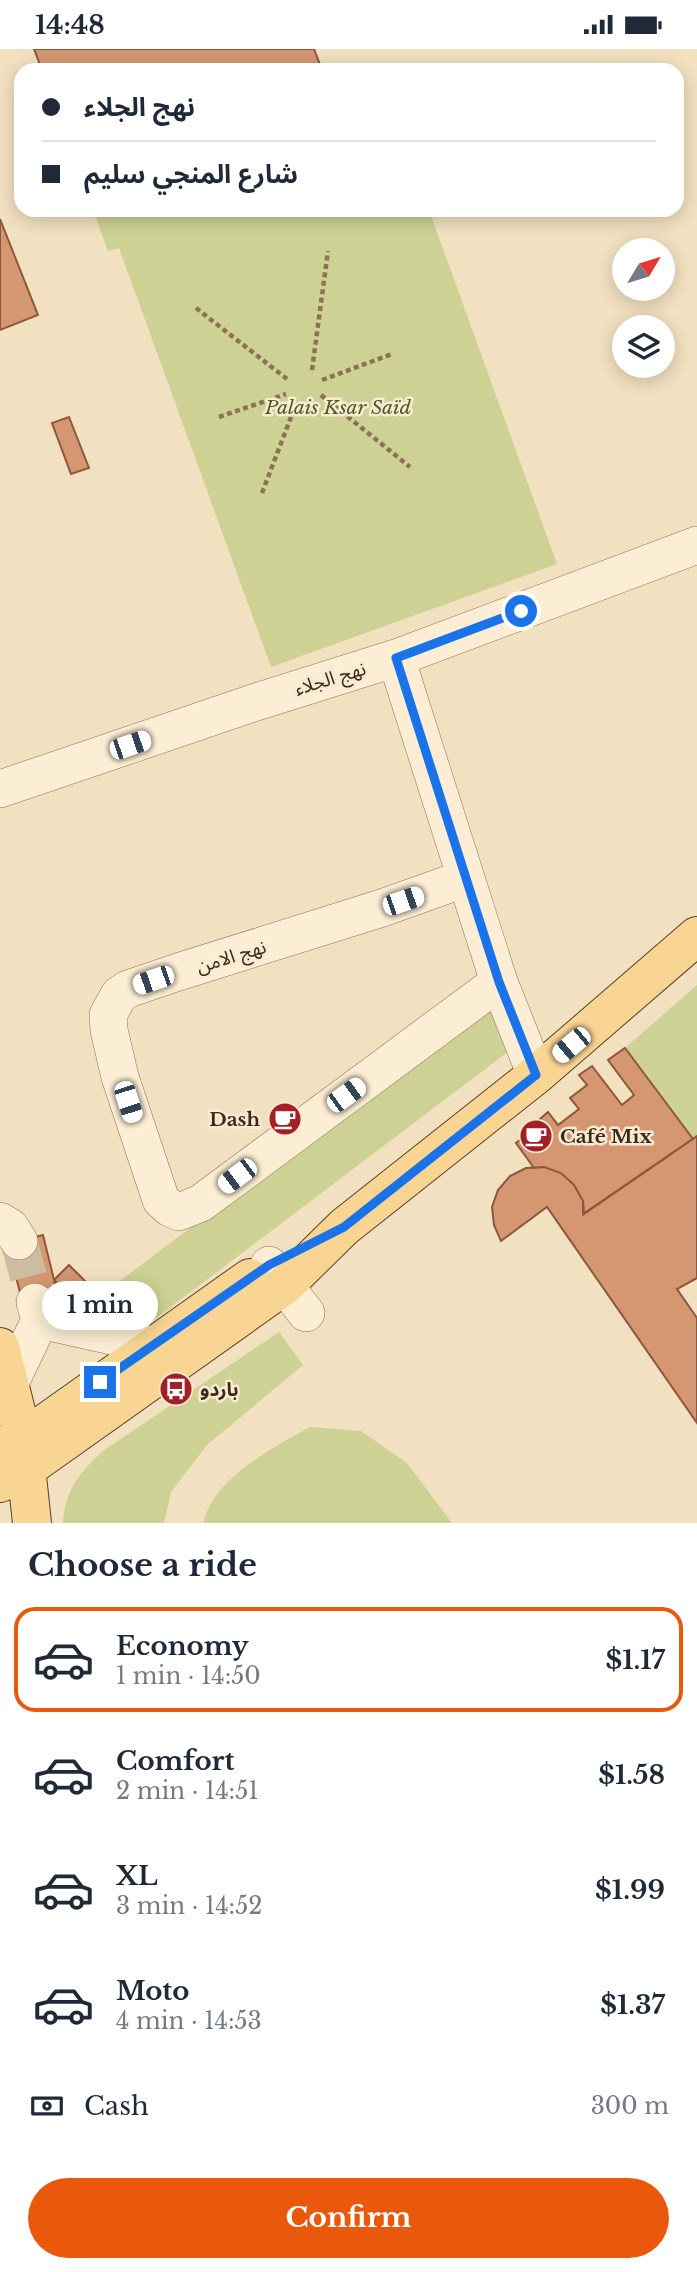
<!DOCTYPE html>
<meta charset="utf-8">
<style>
:root{--surface:#fff;--page:#f6f6f7;--text:#1f2937;--muted:#747a83;--line:#e0e1e3;--accent:#ea580c}
body{margin:0;font-family:"Libre Baskerville","Noto Sans Arabic",serif;background:var(--page);color:var(--text);height:100vh;display:flex;flex-direction:column;font-size:26px;white-space:nowrap}
*{box-sizing:border-box;margin:0}
p{font-size:23px;color:var(--muted)}
.icon{flex:none;width:38px;height:38px;fill:none;stroke:currentColor;stroke-width:2;stroke-linecap:round;stroke-linejoin:round}
.map{position:relative;height:1474px;overflow:hidden}
.side{display:flex;flex-direction:column;background:var(--surface);flex:1}
.side>*{flex:none}
.hud{position:absolute;left:14px;top:14px;width:670px;height:154px;border-radius:21px;box-shadow:0 4px 18px #0003;display:grid;align-content:center;height:154px;padding:0 28px;background:var(--surface)}
.needle{width:46px;rotate:52deg}
.controls{position:absolute;left:612px;top:189px;display:grid;gap:14px}
.controls a{display:grid;place-items:center;width:63px;height:63px;border-radius:50%;background:var(--surface);box-shadow:0 4px 18px #0003;font-size:35px}
.end{position:absolute;width:32px;height:32px;margin:-16px;border:9px solid #1a73e8;background:#fff;box-shadow:0 0 0 4px #fff}
.from{border-radius:50%}
.bubble{position:absolute;height:49px;border-radius:24px;background:var(--surface);box-shadow:0 4px 18px #0003;font-size:23px;font-weight:800;line-height:49px;text-align:center}
.car{position:absolute;width:21px;height:42px;margin:-21px -10px;border-radius:9px;box-shadow:0 0 5px 2px #0007;background:linear-gradient(#fff 24%,#345 0 40%,#fff 0 76%,#345 0 86%,#fff 0)}
.hud b{display:flex;align-items:center;gap:24px;height:66px;font-size:26px}
.hud b+b{border-top:2px solid var(--line)}
.hud i{width:18px;height:18px;background:var(--text)}
ul{padding:0;list-style:none}
li{display:flex;align-items:center;gap:21px;height:105px;margin:0 14px 10px;padding:0 14px;border:4px solid transparent;border-radius:21px}
li div{flex:1}
li b{display:block;font-size:26px}
li em{font-style:normal;font-weight:800}
li.selected{border-color:var(--accent)}
li>.icon{width:63px;height:63px;stroke-width:1.5}
h2{padding:0 28px;font-size:32px;line-height:84px}
.pay{display:flex;align-items:center;gap:18px;height:77px;padding:0 28px;font-size:26px}
.pay p{margin-inline-start:auto}
.action{display:flex;gap:14px;margin-top:auto;padding:14px 28px}
.action a{flex:1;height:80px;border-radius:42px;background:var(--accent);color:#fff;font-size:28px;font-weight:800;line-height:80px;text-align:center}
.status{display:flex;justify-content:space-between;align-items:center;height:49px;padding:0 35px;background:var(--surface);direction:ltr}
.status svg{height:19px;fill:currentColor}
.map>svg:first-child{display:block}
.green{fill:#cdd193}
.building{fill:#d49772;stroke:#8f573a;stroke-width:2}
.lines{fill:none;stroke-linecap:round;stroke-linejoin:round}
.minor-tunnel{stroke:#cdbc9f;stroke-width:37;stroke-dasharray:37 18;stroke-linecap:butt}
.minor-casing{stroke:#8d7156;stroke-width:38}
.major-casing{stroke:#5a3f2b;stroke-width:40}
.path{stroke:#8d7156;stroke-width:4.5;stroke-dasharray:5 3.5;stroke-linecap:butt}
.minor{stroke:#fceed4;stroke-width:37}
.major{stroke:#f9d594;stroke-width:38}
.route{stroke:#1a73e8;stroke-width:9}
.labels{text-anchor:middle;stroke-width:5;stroke-linejoin:round;paint-order:stroke}
.park-label{font-size:19px;font-style:italic;fill:#4e5a21;stroke:#f9ebd1}
.street-label{font-size:19px;fill:#3b2a1c;stroke:#f9ebd1}
.poi-label{font-size:19px;font-weight:bold;fill:#3b2a1c;stroke:#f9ebd1;text-anchor:start}
</style>
<div class="status"><b>14:48</b><svg viewBox="0 0 49 12"><path d="M0 12V9h3v3zM5 12V6h3v6zM10 12V3h3v9zM15 12V0h3v12zM26 1h20v11H26zM47 4h2v5h-2z"/></svg></div>
<div class="map">
<svg width="697" height="1474" viewBox="0 0 697 1474">
<rect width="100%" height="100%" fill="#f2e1c0"/>
<path class="green" d="M 93,161 L 429,161 L 557,515 L 271,618 L 119,199 L 108,202 Z
M 697,936 L 697,1087 L 693,1090 L 625,999 Z
M 498,946 L 521,993 L 147,1276 L 108,1241 Z
M 279,1283 L 303,1316 L 207,1396 L 171,1443 L 164,1474 L 63,1474 C 65,1441 80,1423 103,1402 Z
M 310,1378 L 361,1382 L 407,1414 L 452,1474 L 203,1474 C 214,1429 272,1399 310,1378 Z"/>
<path class="building" d="M 34,0 L 314,0 L 322,21 L 42,21 Z
M 0,170 L 38,266 L 0,281 Z
M 69,368 L 89,419 L 71,425 L 52,374 Z
M 625,999 L 693,1090 L 584,1165 L 583,1152 L 574,1136 L 561,1124 L 544,1118 L 534,1119 L 516,1094 L 543,1074 L 540,1070 L 548,1063 L 558,1076 L 579,1060 L 570,1049 L 587,1036 L 579,1026 L 592,1017 L 622,1056 L 634,1046 L 608,1011 Z
M 697,1087 L 697,1229 L 677,1240 L 697,1269 L 697,1374 L 547,1158 L 501,1192 L 494,1176 L 492,1158 L 498,1141 L 510,1127 L 526,1119 L 544,1118 L 561,1124 L 574,1136 L 583,1152 L 583,1165 Z
M 43,1186 L 58,1247 L 23,1256 L 8,1195 Z
M 69,1216 L 94,1241 L 79,1256 L 54,1231 Z"/>
<g class="lines">
<path class="minor-tunnel" d="M 19,1192 L 35,1253"/>
<defs>
<path id="minor" d="M 396,609 L 499,933 L 536,1026
M 0,740 L 259,652 L 396,609 L 697,496
M 466,829 L 382,859 L 178,923 L 128,940 L 119,946 L 108,966 L 109,981 L 120,1028 L 161,1151 L 170,1159 L 179,1163 L 201,1154 L 499,933
M 0,1172 L 10,1178 L 19,1192
M 269,1216 L 306,1264
M 35,1253 L 40,1271 L 152,1296
M 10,1334 L 40,1271"/>
<path id="major" d="M 0,1298 L 23,1390 L 32,1474
M 0,1398 L 23,1390 L 250,1229
M 0,1434 L 26,1420 L 285,1236 L 344,1178 L 536,1026 L 697,887"/>
</defs>
<use href="#minor" class="minor-casing"/>
<use href="#major" class="major-casing"/>
<path class="path" d="M 196,259 L 287,330
M 312,321 L 328,202
M 322,331 L 392,305
M 321,346 L 410,418
M 219,368 L 286,345
M 262,444 L 296,355"/>
<use href="#minor" class="minor"/>
<use href="#major" class="major"/>
</g>
<g class="lines">
<path class="route" d="M 100,1333 L 269,1216 L 344,1178 L 536,1026 L 499,933 L 396,609 L 521,562"/>
</g>
<defs>
<symbol id="cafe-disc" viewBox="-11 -11 22 22"><circle r="9.5" fill="#a22027" stroke="#f9ebd1"/><path d="M-5.5-4.5H6V0H3Q3 3.5 0 3.5H-2.5Q-5.5 3.5-5.5 0ZM3-3.2v2h1.7v-2ZM-6 4.5H4V6H-6Z" fill="#fff"/></symbol>
<symbol id="bus-disc" viewBox="-11 -11 22 22"><circle r="9.5" fill="#a22027" stroke="#f9ebd1"/><path d="M-5-6H5V4H4V6H2V4H-2V6H-4V4H-5ZM-3.5-4V0h7V-4ZM-3.5 1.2v1.5H-2V1.2ZM2 1.2v1.5H3.5V1.2Z" fill="#fff"/></symbol>
</defs>
<g fill-rule="evenodd">
<use href="#cafe-disc" x="266" y="1051" width="38" height="38"/>
<use href="#cafe-disc" x="517" y="1068" width="38" height="38"/>
<use href="#bus-disc" x="157" y="1321" width="38" height="38"/>
</g>
<g class="labels">
<g class="park-label">
<text x="338" y="365">Palais Ksar Saïd</text>
</g>
<g class="street-label">
<text transform="translate(330 629) rotate(-17)" y="7">نهج الجلاء</text>
<text transform="translate(231 907) rotate(-17)" y="7">نهج الامن</text>
</g>
<g class="poi-label">
<text x="260" y="1077" text-anchor="end">Dash</text>
<text x="560" y="1094">Café Mix</text>
<text x="200" y="1347">باردو</text>
</g>
</g>
</svg>
<div class="controls">
<a><svg class="needle" viewBox="-14 -14 28 28"><path d="M0-13l5 13h-10z" fill="#e53935"/><path d="M0 13l5-13h-10z" fill="#747a83"/></svg></a>
<a><svg class="icon" aria-label="layers" viewBox="0 0 24 24"><path d="M12 4l9 5-9 5-9-5zM3 14l9 5 9-5"/></svg></a>
</div>
<i class="end from" style="left:521px;top:562px"></i>
<i class="end" style="left:100px;top:1333px"></i>
<div class="bubble" style="left:42px;top:1232px;width:116px">1 min</div>
<i class="car" style="left:130px;top:696px;rotate:71deg"></i>
<i class="car" style="left:403px;top:852px;rotate:71deg"></i>
<i class="car" style="left:153px;top:931px;rotate:251deg"></i>
<i class="car" style="left:571px;top:996px;rotate:230deg"></i>
<i class="car" style="left:346px;top:1046px;rotate:54deg"></i>
<i class="car" style="left:128px;top:1053px;rotate:162deg"></i>
<i class="car" style="left:237px;top:1127px;rotate:233deg"></i>
<div class="hud">
<b><i class="from"></i>نهج الجلاء</b>
<b><i></i>شارع المنجي سليم</b>
</div>
</div>
<section class="side">
<h2>Choose a ride</h2>
<ul>
<li class="selected"><svg class="icon" aria-label="car" viewBox="0 0 24 24"><path d="M5 17H2v-5l4-1 3-4h7l3 4 3 1v5h-3M9 17h6M6 11h13"/><circle cx="7" cy="17" r="2"/><circle cx="17" cy="17" r="2"/></svg><div><b>Economy</b><p>1 min · 14:50</p></div><em>$1.17</em></li>
<li><svg class="icon" aria-label="car" viewBox="0 0 24 24"><path d="M5 17H2v-5l4-1 3-4h7l3 4 3 1v5h-3M9 17h6M6 11h13"/><circle cx="7" cy="17" r="2"/><circle cx="17" cy="17" r="2"/></svg><div><b>Comfort</b><p>2 min · 14:51</p></div><em>$1.58</em></li>
<li><svg class="icon" aria-label="car" viewBox="0 0 24 24"><path d="M5 17H2v-5l4-1 3-4h7l3 4 3 1v5h-3M9 17h6M6 11h13"/><circle cx="7" cy="17" r="2"/><circle cx="17" cy="17" r="2"/></svg><div><b>XL</b><p>3 min · 14:52</p></div><em>$1.99</em></li>
<li><svg class="icon" aria-label="car" viewBox="0 0 24 24"><path d="M5 17H2v-5l4-1 3-4h7l3 4 3 1v5h-3M9 17h6M6 11h13"/><circle cx="7" cy="17" r="2"/><circle cx="17" cy="17" r="2"/></svg><div><b>Moto</b><p>4 min · 14:53</p></div><em>$1.37</em></li>
</ul>
<div class="pay"><svg class="icon" aria-label="cash" viewBox="0 0 24 24"><path d="M3 7h18v10H3z"/><circle cx="12" cy="12" r="2"/></svg>Cash<p>300 m</p></div>
<div class="action"><a>Confirm</a></div>
</section>
